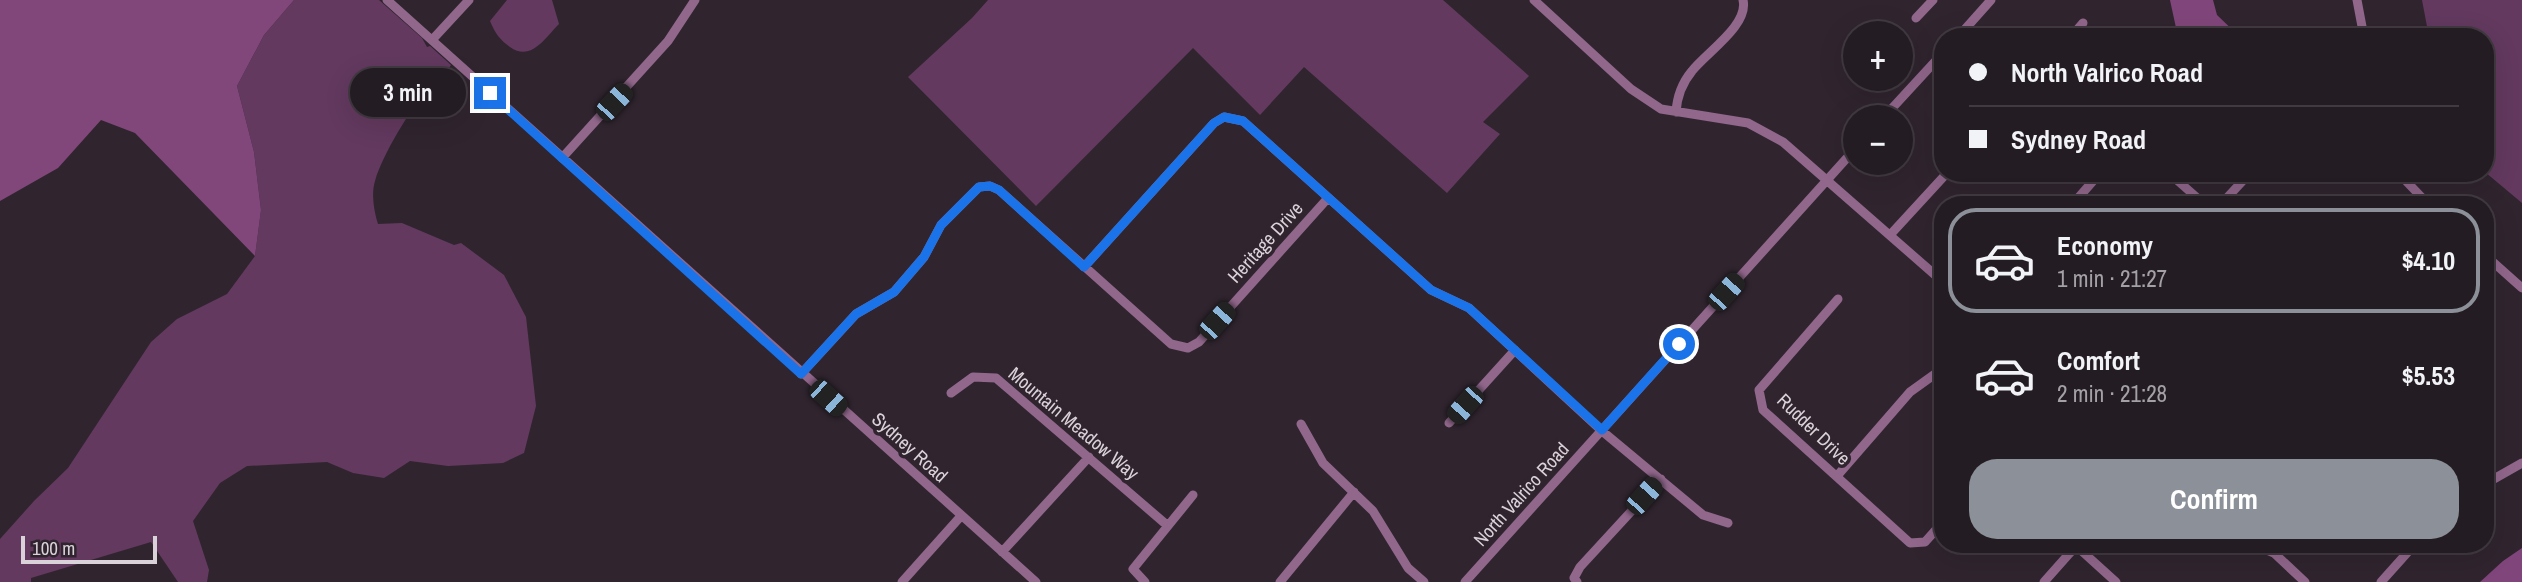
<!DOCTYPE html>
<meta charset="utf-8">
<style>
:root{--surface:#241c23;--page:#302930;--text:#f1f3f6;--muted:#a3a1a6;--line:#413a41;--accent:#8c9099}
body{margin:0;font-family:"Archivo Narrow",sans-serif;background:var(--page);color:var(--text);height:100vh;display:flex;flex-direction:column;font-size:26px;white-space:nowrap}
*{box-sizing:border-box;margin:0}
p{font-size:23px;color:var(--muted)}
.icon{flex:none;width:38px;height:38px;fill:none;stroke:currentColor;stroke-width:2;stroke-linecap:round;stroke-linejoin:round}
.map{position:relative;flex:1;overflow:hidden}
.sheet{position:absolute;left:1934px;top:196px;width:560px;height:357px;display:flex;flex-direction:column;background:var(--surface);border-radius:28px;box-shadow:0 7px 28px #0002,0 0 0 2px var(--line)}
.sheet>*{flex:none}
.guide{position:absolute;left:1934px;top:28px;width:560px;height:154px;border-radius:28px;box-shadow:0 7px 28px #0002,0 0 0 2px var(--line);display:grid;align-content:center;height:154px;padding:0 35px;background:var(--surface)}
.fabs{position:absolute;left:1843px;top:21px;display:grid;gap:14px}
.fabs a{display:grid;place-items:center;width:70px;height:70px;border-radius:50%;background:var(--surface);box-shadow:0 7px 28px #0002,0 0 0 2px var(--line);font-size:35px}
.scale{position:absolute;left:21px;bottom:18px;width:136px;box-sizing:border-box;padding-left:7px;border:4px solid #dad2d9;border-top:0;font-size:19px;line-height:24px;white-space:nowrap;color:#dad2d9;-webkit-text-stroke:5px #30252f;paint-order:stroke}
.end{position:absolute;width:32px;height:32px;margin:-16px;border:9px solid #1a73e8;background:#fff;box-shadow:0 0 0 4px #fff}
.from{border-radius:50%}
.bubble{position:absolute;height:49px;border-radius:24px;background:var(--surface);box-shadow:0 7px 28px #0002,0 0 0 2px var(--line);font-size:23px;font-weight:700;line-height:49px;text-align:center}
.car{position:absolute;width:21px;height:42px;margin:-21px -10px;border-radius:9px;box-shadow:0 0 5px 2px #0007;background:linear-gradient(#222 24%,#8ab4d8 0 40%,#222 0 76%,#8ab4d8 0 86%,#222 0)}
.guide b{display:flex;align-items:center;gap:24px;height:66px;font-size:26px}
.guide b+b{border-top:2px solid var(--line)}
.guide i{width:18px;height:18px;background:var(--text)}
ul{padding:12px 0 0;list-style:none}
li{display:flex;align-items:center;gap:21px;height:105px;margin:0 14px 10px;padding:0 21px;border:4px solid transparent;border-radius:28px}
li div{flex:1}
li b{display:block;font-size:26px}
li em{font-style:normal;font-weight:700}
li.current{border-color:var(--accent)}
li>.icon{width:63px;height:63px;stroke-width:1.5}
.cta{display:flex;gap:14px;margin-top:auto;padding:14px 35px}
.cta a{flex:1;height:80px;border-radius:28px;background:var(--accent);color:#fff;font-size:28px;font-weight:700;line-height:80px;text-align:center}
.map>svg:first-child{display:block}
.green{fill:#63395f}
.forest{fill:#81477b}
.water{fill:#80467b}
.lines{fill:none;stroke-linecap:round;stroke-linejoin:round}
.minor{stroke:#91678c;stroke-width:9}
.route{stroke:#1a73e8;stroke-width:9}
.labels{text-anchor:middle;stroke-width:7;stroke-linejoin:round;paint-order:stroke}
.street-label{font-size:19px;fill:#dad2d9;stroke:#30252f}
</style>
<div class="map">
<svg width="2522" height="582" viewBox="0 0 2522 582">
<rect width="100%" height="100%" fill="#30252f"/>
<path class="green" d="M 294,0 L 379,0 L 422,38 L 427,47 L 430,46 L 451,65 C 445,75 435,78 428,87 C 410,111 383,153 375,181 C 371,193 374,212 378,224 L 402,223 L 454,245 L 461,243 L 504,275 L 526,317 L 536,406 L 524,453 L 503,463 L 448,466 L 410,461 L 384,478 L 353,473 L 327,462 L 247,466 L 220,483 L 193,521 L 209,570 L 207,582 L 178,582 L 151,542 L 31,578 L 31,582 L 0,582 L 0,539 L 34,501 L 68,468 L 151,342 L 177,319 L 227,294 L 255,256 L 261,210 L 254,152 L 237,86 L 264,35 Z
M 507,0 L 552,0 L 559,24 C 545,38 531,62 510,47 C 500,40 495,33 490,21 Z
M 988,0 L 1443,0 L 1529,76 L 1483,122 L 1500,134 L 1447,193 L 1304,67 L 1260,115 L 1193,48 L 1036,206 L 908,77 L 972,18 Z
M 2422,0 L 2522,0 L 2522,203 L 2485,172 L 2485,37 L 2429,37 Z"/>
<path class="forest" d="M 0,0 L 294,0 L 264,35 L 237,86 L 254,152 L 261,210 L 255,256 L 135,133 L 101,120 L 58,168 L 0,201 Z"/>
<path class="water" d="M 2170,0 L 2213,0 L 2217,15 L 2240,37 L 2178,37 Z
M 2522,548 L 2522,582 L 2480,582 L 2503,561 Z"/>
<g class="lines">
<path class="minor" d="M 387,0 L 1036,582
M 1534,0 L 1631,89 L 1661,109 L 1748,123 L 1783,142 L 1942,281
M 2357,0 L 2364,37
M 1916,18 L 1933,0
M 1958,37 L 1991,0
M 2071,37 L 2083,23
M 432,40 L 469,0
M 1676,112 C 1677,97 1682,83 1692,71 C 1707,52 1749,25 1743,0
M 1884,117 L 1942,54
M 562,158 L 668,41 L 695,0
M 2169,173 L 2203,203 L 2209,205
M 2403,173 L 2407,182 L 2429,205
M 2072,205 L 2100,173
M 2216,205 L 2224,201 L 2250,173
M 1890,235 L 1947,173
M 2485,255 L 2522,288
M 1084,267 L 1214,123 L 1224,117 L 1243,121 L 1431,290 L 1469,308 L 1602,431 L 1703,515 L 1728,523
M 1838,299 L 1759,390 L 1763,410 L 1910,543 L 1925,542 L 1942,523
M 801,374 L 856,314 L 894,292 L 924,257 L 941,225 L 979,187 L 990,186 L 999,190 L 1171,344 L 1188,348 L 1199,342 L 1328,198
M 951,393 L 973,377 L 996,378 L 1168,526
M 1449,423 L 1515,350
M 1301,424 L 1323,463 L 1373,511 L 1408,568 L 1424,582
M 1837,476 L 1910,392 L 1942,369
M 2485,484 L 2522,463
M 2074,544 L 2116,582
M 2253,544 L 2274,553 L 2305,582
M 1002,552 L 1089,457
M 902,582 L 961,516
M 1145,582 L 1133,569 L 1193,495
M 1280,582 L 1354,492
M 1465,582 L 1855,149
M 1577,582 L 1574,578 L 1580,567 L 1661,479
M 2044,582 L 2076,546
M 2381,582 L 2415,544"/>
</g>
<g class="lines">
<path class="route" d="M 490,93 L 801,374 L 856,314 L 894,292 L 924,257 L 941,225 L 979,187 L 990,186 L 999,190 L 1084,267 L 1214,123 L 1224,117 L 1243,121 L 1431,290 L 1469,308 L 1602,430 L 1679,344"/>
</g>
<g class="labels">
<g class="street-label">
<text transform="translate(1265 242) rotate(-48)" y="7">Heritage Drive</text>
<text transform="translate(1074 423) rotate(40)" y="7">Mountain Meadow Way</text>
<text transform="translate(1814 429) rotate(44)" y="7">Rudder Drive</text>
<text transform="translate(910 447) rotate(42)" y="7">Sydney Road</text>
<text transform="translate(1521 494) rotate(-48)" y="7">North Valrico Road</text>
</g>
</g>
</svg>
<div class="fabs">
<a>+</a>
<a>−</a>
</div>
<div class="scale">100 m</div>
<i class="end from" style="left:1679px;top:344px"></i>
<i class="end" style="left:490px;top:93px"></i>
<div class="bubble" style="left:350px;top:68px;width:116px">3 min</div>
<i class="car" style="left:614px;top:102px;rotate:43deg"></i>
<i class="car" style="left:1726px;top:292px;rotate:42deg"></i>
<i class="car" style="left:1217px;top:321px;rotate:42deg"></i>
<i class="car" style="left:828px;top:398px;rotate:132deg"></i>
<i class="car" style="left:1465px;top:405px;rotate:222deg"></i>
<i class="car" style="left:1644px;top:496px;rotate:42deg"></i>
<div class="guide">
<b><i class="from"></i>North Valrico Road</b>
<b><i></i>Sydney Road</b>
</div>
<section class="sheet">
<ul>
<li class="current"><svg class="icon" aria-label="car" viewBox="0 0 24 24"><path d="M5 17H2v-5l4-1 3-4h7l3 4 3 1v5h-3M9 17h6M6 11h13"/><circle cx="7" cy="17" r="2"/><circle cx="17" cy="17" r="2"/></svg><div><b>Economy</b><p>1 min · 21:27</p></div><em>$4.10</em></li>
<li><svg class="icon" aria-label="car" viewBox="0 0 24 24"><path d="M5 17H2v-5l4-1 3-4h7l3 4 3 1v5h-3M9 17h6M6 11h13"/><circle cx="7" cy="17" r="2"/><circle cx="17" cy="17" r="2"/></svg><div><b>Comfort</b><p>2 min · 21:28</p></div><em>$5.53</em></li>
</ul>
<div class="cta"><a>Confirm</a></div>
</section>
</div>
